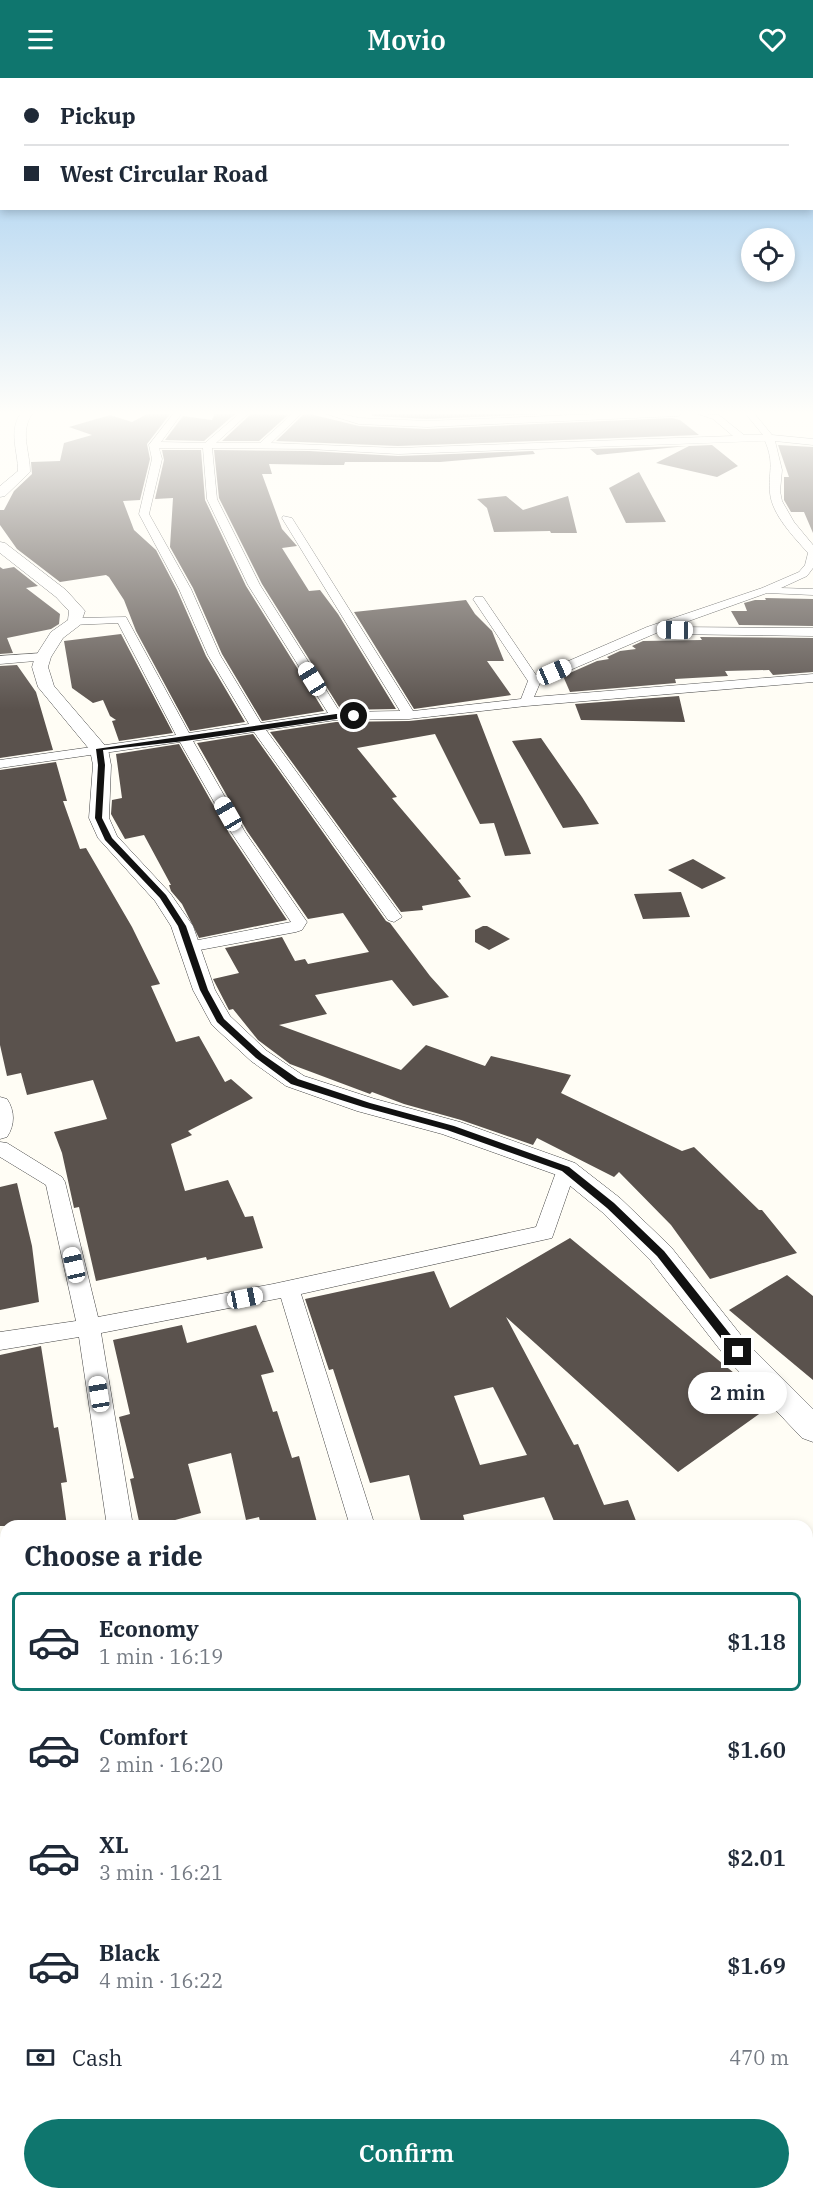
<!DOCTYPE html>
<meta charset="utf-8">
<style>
:root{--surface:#fff;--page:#f6f6f7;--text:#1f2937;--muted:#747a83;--line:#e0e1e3;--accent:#0f766e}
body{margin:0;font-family:"IBM Plex Serif",serif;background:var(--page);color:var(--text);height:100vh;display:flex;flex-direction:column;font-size:22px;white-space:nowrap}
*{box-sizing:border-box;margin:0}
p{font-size:20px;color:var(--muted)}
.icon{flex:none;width:33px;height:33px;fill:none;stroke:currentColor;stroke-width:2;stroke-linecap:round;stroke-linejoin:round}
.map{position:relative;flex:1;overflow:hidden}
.sheet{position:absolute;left:0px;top:1442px;width:813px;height:680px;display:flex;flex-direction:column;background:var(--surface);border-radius:18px 18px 0 0;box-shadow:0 3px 9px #0003}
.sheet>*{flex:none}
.banner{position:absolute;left:0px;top:0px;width:813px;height:132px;box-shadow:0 3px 9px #0003;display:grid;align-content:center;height:132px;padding:0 24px;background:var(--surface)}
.buttons{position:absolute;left:741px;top:150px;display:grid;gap:12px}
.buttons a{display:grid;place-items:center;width:54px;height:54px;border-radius:50%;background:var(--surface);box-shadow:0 3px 9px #0003;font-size:30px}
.end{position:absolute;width:27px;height:27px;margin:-14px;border:8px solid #111;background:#fff;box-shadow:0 0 0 3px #fff}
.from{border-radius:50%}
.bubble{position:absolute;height:42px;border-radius:21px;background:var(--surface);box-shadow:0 3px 9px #0003;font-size:20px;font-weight:600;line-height:42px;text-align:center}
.car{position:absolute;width:18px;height:36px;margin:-18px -9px;border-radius:8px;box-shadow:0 0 4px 2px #0007;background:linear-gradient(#fff 24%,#345 0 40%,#fff 0 76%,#345 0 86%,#fff 0)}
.banner b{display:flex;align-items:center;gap:21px;height:57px;font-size:22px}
.banner b+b{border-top:2px solid var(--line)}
.banner i{width:15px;height:15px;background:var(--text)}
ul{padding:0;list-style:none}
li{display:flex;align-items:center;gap:18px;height:99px;margin:0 12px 9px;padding:0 12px;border:3px solid transparent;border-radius:9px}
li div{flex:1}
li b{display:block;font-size:22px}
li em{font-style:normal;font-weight:600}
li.on{border-color:var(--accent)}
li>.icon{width:54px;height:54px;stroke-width:1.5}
h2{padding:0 24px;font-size:27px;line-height:72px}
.pay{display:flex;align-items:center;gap:15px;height:66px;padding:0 24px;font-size:22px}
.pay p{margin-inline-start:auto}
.button{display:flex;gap:12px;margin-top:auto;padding:12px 24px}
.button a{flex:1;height:69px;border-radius:36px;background:var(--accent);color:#fff;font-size:24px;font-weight:600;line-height:69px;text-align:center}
header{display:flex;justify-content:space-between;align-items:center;height:78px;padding:0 24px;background:var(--accent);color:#fff;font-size:27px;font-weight:600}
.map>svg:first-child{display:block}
.building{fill:#5a524d;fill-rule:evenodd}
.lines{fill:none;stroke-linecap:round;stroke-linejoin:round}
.minor-casing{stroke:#444;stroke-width:1}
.tertiary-casing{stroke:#444;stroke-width:1}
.minor{fill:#fff;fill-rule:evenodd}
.tertiary{fill:#fff;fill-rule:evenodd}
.route{fill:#111}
</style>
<header><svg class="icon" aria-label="menu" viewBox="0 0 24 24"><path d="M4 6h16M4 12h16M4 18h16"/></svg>Movio<svg class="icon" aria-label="heart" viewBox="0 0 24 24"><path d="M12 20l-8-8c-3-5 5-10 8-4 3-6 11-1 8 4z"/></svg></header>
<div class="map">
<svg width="813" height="2120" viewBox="0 0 813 2120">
<rect width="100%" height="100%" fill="#fffdf5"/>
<path class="building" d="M 149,335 L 170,336 L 147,366 L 150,381 L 140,422 L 123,423 L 134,452 L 156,472 L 177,512 L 206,578 L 245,644 L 190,653 L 136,553 L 124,522 L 109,499 L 106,497 L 60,504 L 17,471 L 0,447 L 0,432 L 4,432 L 14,413 L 32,396 L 31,384 L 60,383 L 64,365 L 92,357 L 69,349 L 110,337 L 132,344 Z
M 215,335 L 236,335 L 204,363 L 165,362 L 183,338 L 212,342 Z
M 399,335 L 566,335 L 427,341 L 372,338 L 372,336 Z
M 251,336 L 288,337 L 259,363 L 222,363 Z
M 310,336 L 359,348 L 427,351 L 672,340 L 680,342 L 699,357 L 398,368 L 276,363 L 303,337 Z
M 712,367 L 738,388 L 717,399 L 656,385 L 689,368 Z
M 778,367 L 813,369 L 813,455 L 804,434 L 791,434 L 784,422 L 784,399 L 789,399 Z
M 687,368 L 597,377 L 590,371 Z
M 162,372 L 201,372 L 205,422 L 246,508 L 324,633 L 262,643 L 222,576 L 193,510 L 170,469 L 173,420 L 155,421 L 164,382 Z
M 214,372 L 309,373 L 398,378 L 533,373 L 535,376 L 440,384 L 345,384 L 344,387 L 325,387 L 269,386 L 272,396 L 262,396 L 282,451 L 297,468 L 282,470 L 309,513 L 320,512 L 338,536 L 396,631 L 341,632 L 262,506 L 219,420 Z
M 639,394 L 666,444 L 626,445 L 609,410 Z
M 506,418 L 523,432 L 568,418 L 577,455 L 551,455 L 550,453 L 494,454 L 487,430 L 477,421 Z
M 0,489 L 3,491 L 14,489 L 38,508 L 26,510 L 60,536 L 59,546 L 51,551 L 7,560 L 13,575 L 0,576 Z
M 765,520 L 813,521 L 813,548 L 739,547 L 731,533 L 747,533 L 744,525 L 755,522 L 766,522 Z
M 466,522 L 475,536 L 492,553 L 504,583 L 487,583 L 511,617 L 414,631 L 354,534 Z
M 121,556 L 173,655 L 119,663 L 112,643 L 116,642 L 110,638 L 103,622 L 93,625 L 72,610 L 64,563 Z
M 700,559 L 813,560 L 813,594 L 773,597 L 769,592 L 725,593 L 728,598 L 675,601 L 676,605 L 570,614 L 563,598 L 597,583 L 609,581 L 607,579 L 620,573 L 636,571 L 632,568 L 643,563 L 702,562 Z
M 17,587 L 36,614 L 53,672 L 0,680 L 0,588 Z
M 679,618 L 685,644 L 581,642 L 575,626 Z
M 477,636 L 531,776 L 505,778 L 494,745 L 480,746 L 435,656 L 357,670 L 397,719 L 392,720 L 461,801 L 458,802 L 471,819 L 422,828 L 423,832 L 401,834 L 270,654 L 336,644 L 409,643 Z
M 253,656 L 386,843 L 390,845 L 430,898 L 449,919 L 413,928 L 392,902 L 315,917 L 327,936 L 279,947 L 401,992 L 426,967 L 485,988 L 491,978 L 571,997 L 561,1015 L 682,1073 L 694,1069 L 759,1132 L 762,1132 L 797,1175 L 710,1201 L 671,1147 L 619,1094 L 614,1099 L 537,1060 L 533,1067 L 461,1042 L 404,1026 L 372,1014 L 370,1016 L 290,986 L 258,962 L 233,931 L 229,932 L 214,903 L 213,901 L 239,895 L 225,870 L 282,859 L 295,883 L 305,881 L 308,886 L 369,874 L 343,835 L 308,841 L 247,753 L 197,665 Z
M 541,660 L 582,719 L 599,746 L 563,750 L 512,663 Z
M 179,666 L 229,755 L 287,842 L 199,860 L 182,826 L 171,813 L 169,807 L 171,807 L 144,757 L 125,761 L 111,736 L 112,722 L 122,720 L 116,676 Z
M 56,684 L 67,723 L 63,723 L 80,771 L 86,770 L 132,849 L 160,906 L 151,908 L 176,964 L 199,958 L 225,1004 L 231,1001 L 253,1020 L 188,1053 L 192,1057 L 171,1066 L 185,1113 L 228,1102 L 245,1139 L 253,1138 L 263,1170 L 207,1182 L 206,1179 L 96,1203 L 79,1129 L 74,1130 L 62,1075 L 54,1054 L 107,1041 L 93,1002 L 27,1017 L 21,995 L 7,998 L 0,967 L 0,692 Z
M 693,781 L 726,800 L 702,811 L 668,792 Z
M 681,814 L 690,839 L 643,841 L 634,816 Z
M 483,848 L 487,848 L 510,861 L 489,872 L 475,864 L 475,852 Z
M 17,1105 L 32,1168 L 39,1224 L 0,1232 L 0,1109 Z
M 570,1160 L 751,1309 L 769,1329 L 678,1394 L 506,1239 L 574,1367 L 578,1366 L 604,1427 L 628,1422 L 638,1448 L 556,1448 L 544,1419 L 463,1437 L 466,1448 L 422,1448 L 409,1397 L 370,1405 L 333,1291 L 329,1292 L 305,1221 L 434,1193 L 450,1230 ZM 493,1309 L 527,1377 L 480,1387 L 454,1318 Z
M 787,1197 L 813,1218 L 813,1302 L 729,1232 Z
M 182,1247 L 187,1265 L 256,1247 L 274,1294 L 261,1297 L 273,1334 L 277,1333 L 292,1380 L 299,1378 L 318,1448 L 261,1448 L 259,1439 L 246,1442 L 231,1375 L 188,1386 L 201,1435 L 153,1448 L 140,1448 L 130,1401 L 134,1400 L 119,1339 L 130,1336 L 113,1262 Z
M 41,1268 L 54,1350 L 58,1349 L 67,1404 L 61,1405 L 67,1448 L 0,1448 L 0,1277 Z"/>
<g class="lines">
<defs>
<path id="minor" d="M 174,335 L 182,335 L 161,364 L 205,365 L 240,335 L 249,335 L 216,365 L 260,365 L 293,335 L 302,335 L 271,365 L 398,370 L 733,358 L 713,341 L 695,335 L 719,337 L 744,357 L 763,357 L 745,335 L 754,335 L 772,357 L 813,361 L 813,367 L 775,363 L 782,392 L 780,413 L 782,423 L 794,444 L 813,467 L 813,490 L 807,498 L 781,510 L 813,511 L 813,517 L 767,515 L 672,549 L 813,550 L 813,558 L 666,556 L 661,553 L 540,605 L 534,619 L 813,596 L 813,604 L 526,628 L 409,641 L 336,642 L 266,652 L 402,839 L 394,844 L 388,842 L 254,654 L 193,663 L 245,754 L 307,844 L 302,852 L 296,854 L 189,874 L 183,873 L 181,869 L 183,865 L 291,844 L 231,754 L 180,664 L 0,690 L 0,682 L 176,657 L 118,545 L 71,547 L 69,544 L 75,540 L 126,539 L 189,655 L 249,646 L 208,577 L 179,511 L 139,436 L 152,381 L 149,367 ZM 765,363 C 775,386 768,394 770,415 C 772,437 794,459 808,475 L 805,487 L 799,494 L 762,510 L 647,549 L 536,597 L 483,519 L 475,519 L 473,521 L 528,603 L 521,621 L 413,633 L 292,440 L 283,438 L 282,440 L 400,633 L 340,634 L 260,507 L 217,421 L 212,370 L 309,371 L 398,376 ZM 159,370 L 203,370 L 207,421 L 248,507 L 328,635 L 261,645 L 220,577 L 191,511 L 149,436 L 162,381 Z
M 323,335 L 337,335 L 359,340 L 427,343 L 619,335 L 682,335 L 678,338 L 427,349 L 359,346 Z
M 43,575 L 49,579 L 47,582 L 0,586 L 0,578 Z
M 0,1019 L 7,1021 C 15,1033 15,1047 7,1059 L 0,1061 Z
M 0,1064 L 7,1065 L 62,1099 L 65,1104 L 98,1239 L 273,1206 L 536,1149 L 559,1086 L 566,1084 L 573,1086 L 576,1091 L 552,1160 L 301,1216 L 375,1448 L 350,1448 L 281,1220 L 101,1255 L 133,1448 L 107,1448 L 79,1259 L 0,1272 L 0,1254 L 76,1243 L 46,1107 L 0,1079 Z
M 207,2115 L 243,2115 L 243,2120 L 207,2120 Z
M 552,2115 L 588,2115 L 589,2120 L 553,2120 Z"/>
<path id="tertiary" d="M 21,335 L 33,335 C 19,353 30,373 30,394 L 5,418 L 0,419 L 0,408 L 18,393 C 18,373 8,353 21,335 Z
M 0,464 L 5,465 L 66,512 L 85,533 L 80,547 L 63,560 L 51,579 L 48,589 L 54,608 L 108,671 L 111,687 L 109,740 L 117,758 L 170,815 L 193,848 L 215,912 L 230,938 L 267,973 L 304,998 L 375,1021 L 460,1044 L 575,1085 L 620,1120 L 671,1169 L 748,1266 L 813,1331 L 813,1364 L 802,1360 L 728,1282 L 651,1183 L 602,1134 L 557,1097 L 442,1056 L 357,1033 L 286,1008 L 251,983 L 212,947 L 193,912 L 171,848 L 155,823 L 98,760 L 89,740 L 93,687 L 90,672 L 38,609 L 32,589 L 35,579 L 51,554 L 68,542 L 69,533 L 56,519 L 0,475 Z"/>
</defs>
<use href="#minor" class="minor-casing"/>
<use href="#tertiary" class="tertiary-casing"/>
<use href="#minor" class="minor"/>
<use href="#tertiary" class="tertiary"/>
</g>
<linearGradient id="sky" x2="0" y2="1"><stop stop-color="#95c6ee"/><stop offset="0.53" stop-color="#fffefa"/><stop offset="1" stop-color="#fffefa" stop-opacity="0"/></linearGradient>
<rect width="813" height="632" fill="url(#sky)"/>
<path class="route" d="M 336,636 L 357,638 L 185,663 L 103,672 L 105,687 L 102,740 L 112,760 L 166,817 L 186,848 L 208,912 L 224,941 L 262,976 L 298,1001 L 370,1025 L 454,1048 L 569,1089 L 614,1125 L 664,1173 L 742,1271 L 742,1277 L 734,1277 L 657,1178 L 607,1130 L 562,1093 L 447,1052 L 363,1029 L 291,1006 L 256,980 L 217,944 L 200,912 L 178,848 L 160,820 L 105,762 L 95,740 L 98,687 L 96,671 Z"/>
</svg>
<div class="buttons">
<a><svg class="icon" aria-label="locate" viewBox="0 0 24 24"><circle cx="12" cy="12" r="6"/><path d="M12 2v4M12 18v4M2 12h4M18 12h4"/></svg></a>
</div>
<i class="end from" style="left:354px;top:638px"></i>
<i class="end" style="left:738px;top:1274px"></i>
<div class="bubble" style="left:688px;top:1294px;width:99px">2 min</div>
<i class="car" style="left:675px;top:552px;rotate:271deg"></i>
<i class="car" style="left:554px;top:594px;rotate:66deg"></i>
<i class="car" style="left:312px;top:601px;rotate:328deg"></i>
<i class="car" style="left:228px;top:736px;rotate:330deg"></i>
<i class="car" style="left:74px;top:1187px;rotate:347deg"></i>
<i class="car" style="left:245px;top:1220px;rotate:79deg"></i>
<i class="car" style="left:99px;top:1316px;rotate:351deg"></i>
<div class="banner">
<b><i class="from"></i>Pickup</b>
<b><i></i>West Circular Road</b>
</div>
<section class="sheet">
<h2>Choose a ride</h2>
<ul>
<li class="on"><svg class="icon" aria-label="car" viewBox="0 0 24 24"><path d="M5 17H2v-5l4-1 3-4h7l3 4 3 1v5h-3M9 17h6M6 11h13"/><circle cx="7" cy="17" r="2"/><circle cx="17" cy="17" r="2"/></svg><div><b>Economy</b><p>1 min · 16:19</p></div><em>$1.18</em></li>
<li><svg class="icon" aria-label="car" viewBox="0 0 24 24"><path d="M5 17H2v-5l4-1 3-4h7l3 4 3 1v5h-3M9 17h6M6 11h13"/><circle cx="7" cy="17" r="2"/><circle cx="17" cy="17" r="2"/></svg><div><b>Comfort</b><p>2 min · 16:20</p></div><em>$1.60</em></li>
<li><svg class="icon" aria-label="car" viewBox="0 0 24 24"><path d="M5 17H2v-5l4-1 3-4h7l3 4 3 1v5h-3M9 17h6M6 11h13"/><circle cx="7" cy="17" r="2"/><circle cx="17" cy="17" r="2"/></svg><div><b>XL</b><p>3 min · 16:21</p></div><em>$2.01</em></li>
<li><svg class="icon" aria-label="car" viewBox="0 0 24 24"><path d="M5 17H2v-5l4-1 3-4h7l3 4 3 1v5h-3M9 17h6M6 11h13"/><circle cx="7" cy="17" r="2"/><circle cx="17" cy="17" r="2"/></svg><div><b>Black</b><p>4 min · 16:22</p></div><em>$1.69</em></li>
</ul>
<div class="pay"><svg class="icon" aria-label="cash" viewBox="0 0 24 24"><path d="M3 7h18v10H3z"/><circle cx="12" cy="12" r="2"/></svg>Cash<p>470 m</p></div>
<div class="button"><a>Confirm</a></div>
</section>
</div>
